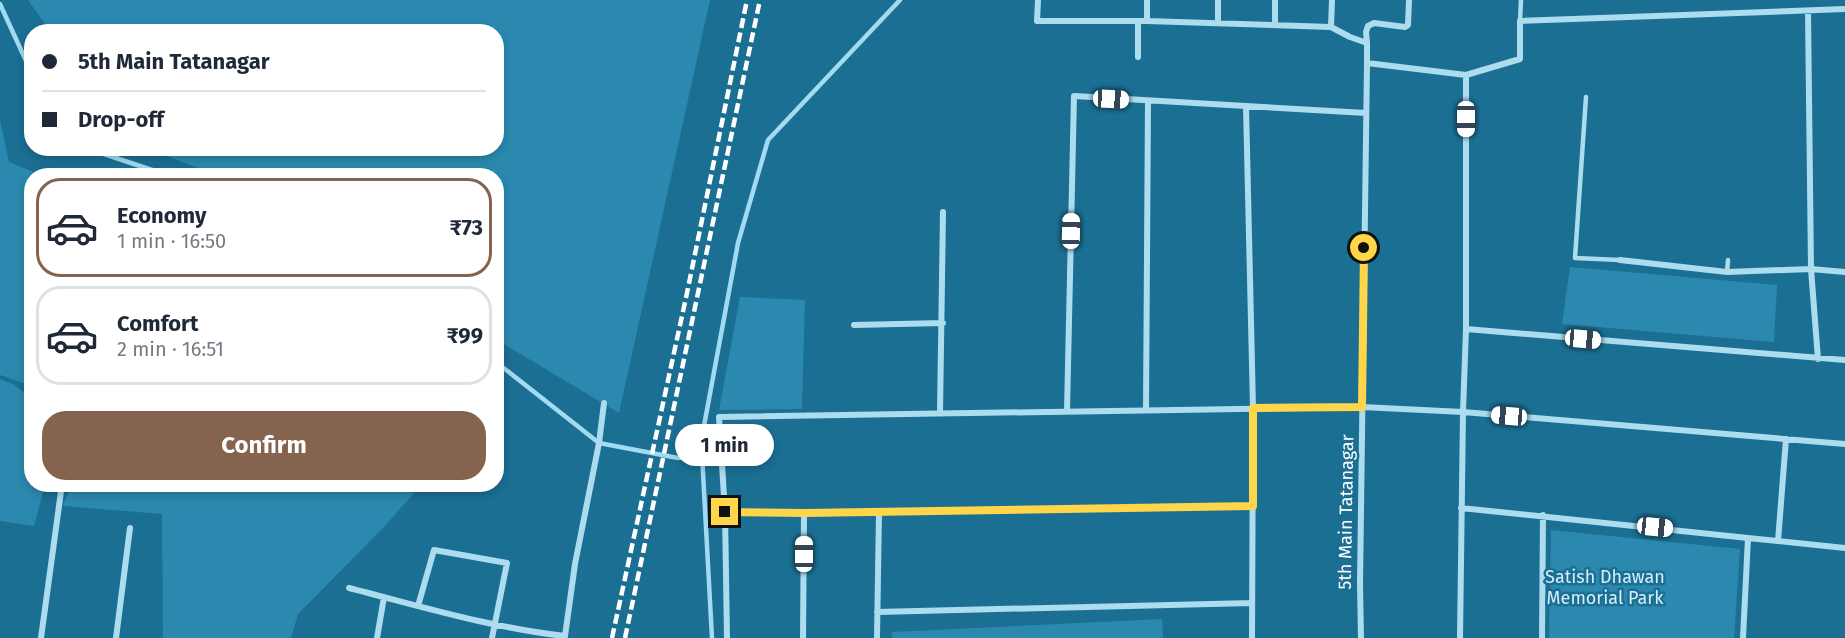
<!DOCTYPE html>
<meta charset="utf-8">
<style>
:root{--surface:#fff;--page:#f6f6f7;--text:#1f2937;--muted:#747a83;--line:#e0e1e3;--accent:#84644e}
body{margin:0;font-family:"Fira Sans",sans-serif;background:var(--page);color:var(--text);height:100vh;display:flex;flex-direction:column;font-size:22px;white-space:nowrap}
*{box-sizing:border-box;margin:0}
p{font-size:20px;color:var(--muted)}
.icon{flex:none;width:33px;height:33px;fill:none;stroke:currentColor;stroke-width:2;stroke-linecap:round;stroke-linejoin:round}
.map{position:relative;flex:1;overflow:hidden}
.drawer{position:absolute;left:24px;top:168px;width:480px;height:324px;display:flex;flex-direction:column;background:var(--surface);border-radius:24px;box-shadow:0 3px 9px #0003}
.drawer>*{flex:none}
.hud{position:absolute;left:24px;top:24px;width:480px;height:132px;border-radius:24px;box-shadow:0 3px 9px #0003;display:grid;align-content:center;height:132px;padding:0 18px;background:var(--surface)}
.end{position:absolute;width:27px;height:27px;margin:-14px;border:8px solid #ffd54a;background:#111;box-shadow:0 0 0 3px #111}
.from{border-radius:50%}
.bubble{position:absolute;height:42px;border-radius:21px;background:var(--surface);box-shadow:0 3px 9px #0003;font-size:20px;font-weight:700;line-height:42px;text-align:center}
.car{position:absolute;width:18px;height:36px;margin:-18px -9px;border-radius:8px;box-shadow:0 0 4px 2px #0007;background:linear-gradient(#fff 24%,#345 0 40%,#fff 0 76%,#345 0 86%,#fff 0)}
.hud b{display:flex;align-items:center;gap:21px;height:57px;font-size:22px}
.hud b+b{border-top:2px solid var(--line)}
.hud i{width:15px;height:15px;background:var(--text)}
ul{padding:10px 0 0;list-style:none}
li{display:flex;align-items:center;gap:18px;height:99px;margin:0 12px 9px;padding:0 6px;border:3px solid var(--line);border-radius:24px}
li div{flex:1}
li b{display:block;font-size:22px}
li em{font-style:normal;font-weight:700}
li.on{border-color:var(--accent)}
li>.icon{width:54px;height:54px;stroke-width:1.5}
.button{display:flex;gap:12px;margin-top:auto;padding:12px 18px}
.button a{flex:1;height:69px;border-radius:24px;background:var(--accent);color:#fff;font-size:24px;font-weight:700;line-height:69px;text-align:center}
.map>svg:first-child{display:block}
.green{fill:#2b89af}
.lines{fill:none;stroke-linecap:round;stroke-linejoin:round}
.stream{stroke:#a0dbf1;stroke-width:4.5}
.lane{stroke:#addcef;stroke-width:4.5}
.street{stroke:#addcef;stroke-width:6}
.rail{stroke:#fff;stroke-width:4.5;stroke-dasharray:10 4.5;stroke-linecap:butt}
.route{stroke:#ffd54a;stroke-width:8}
.labels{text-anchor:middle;stroke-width:5;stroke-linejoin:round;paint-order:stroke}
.street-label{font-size:18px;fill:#fff;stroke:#1b6f93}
.park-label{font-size:18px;fill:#d3effb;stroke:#1b6f93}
</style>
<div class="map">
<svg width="1845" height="638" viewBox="0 0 1845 638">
<rect width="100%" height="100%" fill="#1b6f93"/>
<path class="green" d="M 28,0 L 710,0 L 619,413 L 497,340 L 496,176 L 215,175 L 150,149 L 496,148 L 496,32 L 50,31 Z
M 0,120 L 9,162 L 41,175 L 32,176 L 32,380 L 29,385 L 0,375 Z
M 1570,267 L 1777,285 L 1774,342 L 1562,324 Z
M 740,297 L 805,300 L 802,409 L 719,410 Z
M 0,379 L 13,384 L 31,398 L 32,484 L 45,485 L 34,526 L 0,521 Z
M 71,485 L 71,484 L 421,485 L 384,527 L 298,614 L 291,638 L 163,638 L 162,514 L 63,506 Z
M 1551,530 L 1740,549 L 1734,638 L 1549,638 Z
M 1162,619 L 1163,638 L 892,638 L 892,632 Z"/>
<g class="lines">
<path class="stream" d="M 0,4 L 32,74
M 86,148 L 170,176
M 496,362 L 599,443 L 678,458 L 702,454
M 712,638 L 702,454 L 704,426 L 738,243 L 768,140 L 900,0"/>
<path class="lane" d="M 1520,21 L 1521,0
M 1586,97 L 1575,258 L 1620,260
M 1727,272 L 1728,260"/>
<path class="street" d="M 1038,0 L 1037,21 L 1147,21 L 1331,27 L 1350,37 L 1367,43 L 1367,63 L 1466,75
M 1147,0 L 1147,21
M 1218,0 L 1218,23
M 1275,0 L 1275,25
M 1808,11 L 1811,269 L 1818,359
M 1138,21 L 1138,57
M 1331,27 L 1332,0
M 1367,43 L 1366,32 L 1368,26 L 1374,23 L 1405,27 L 1408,25 L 1409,0
M 1246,106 L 1253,408 L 1252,638
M 1620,260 L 1727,272 L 1811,269 L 1845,272
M 854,325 L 943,323
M 1466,329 L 1845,360
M 1146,410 L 1148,101
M 1067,411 L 1074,96 L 1366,113
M 940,413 L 943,212
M 1253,506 L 804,513 L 725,512 L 719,417 L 1362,407 L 1463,412 L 1845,444
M 1461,508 L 1748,538 L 1743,638
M 725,512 L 727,638
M 1748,538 L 1845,548
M 1778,541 L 1786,439
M 349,588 C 420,606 492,628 565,636 L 575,564 L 599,443 L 604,403
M 418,606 L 434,550 L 507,563 L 492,638
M 877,612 L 1252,603
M 41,638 L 62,484
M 116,638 L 130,528
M 377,638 L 384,597
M 803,638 L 804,513
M 877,638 L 879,512
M 1361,638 L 1360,584 L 1367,63
M 1460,638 L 1463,412 L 1466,329 L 1466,75 L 1520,59 L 1520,21 L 1845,9
M 1542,638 L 1543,515"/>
<path class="rail" d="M 612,638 L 687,293 L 747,0
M 625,638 L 760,0"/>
</g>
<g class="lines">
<path class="route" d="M 725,512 L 804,513 L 1253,506 L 1253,408 L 1362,407 L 1364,248"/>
</g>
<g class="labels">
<g class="street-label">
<text transform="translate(1346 512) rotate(-89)" y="6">5th Main Tatanagar</text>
</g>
<g class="park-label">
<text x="1605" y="583">Satish Dhawan<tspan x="1605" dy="21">Memorial Park</tspan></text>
</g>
</g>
</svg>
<i class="end from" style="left:1364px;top:248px"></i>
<i class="end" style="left:725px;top:512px"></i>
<div class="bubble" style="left:675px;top:424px;width:99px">1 min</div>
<i class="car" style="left:1111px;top:99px;rotate:93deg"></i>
<i class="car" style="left:1466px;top:119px;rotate:180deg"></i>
<i class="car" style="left:1071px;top:231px;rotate:1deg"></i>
<i class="car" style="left:1583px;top:339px;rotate:95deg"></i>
<i class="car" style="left:1509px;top:416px;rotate:275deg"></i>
<i class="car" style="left:1655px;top:527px;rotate:96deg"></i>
<i class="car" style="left:804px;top:554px;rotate:0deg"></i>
<div class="hud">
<b><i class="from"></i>5th Main Tatanagar</b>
<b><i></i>Drop-off</b>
</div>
<section class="drawer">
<ul>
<li class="on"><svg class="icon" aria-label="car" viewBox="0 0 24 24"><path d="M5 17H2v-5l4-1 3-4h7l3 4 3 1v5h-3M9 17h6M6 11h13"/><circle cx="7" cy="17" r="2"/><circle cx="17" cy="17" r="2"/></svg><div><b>Economy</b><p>1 min · 16:50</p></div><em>₹73</em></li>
<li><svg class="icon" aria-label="car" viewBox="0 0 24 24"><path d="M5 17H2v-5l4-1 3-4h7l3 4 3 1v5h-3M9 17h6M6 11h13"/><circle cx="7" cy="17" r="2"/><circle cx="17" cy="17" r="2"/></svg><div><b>Comfort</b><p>2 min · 16:51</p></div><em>₹99</em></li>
</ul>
<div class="button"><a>Confirm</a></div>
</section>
</div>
